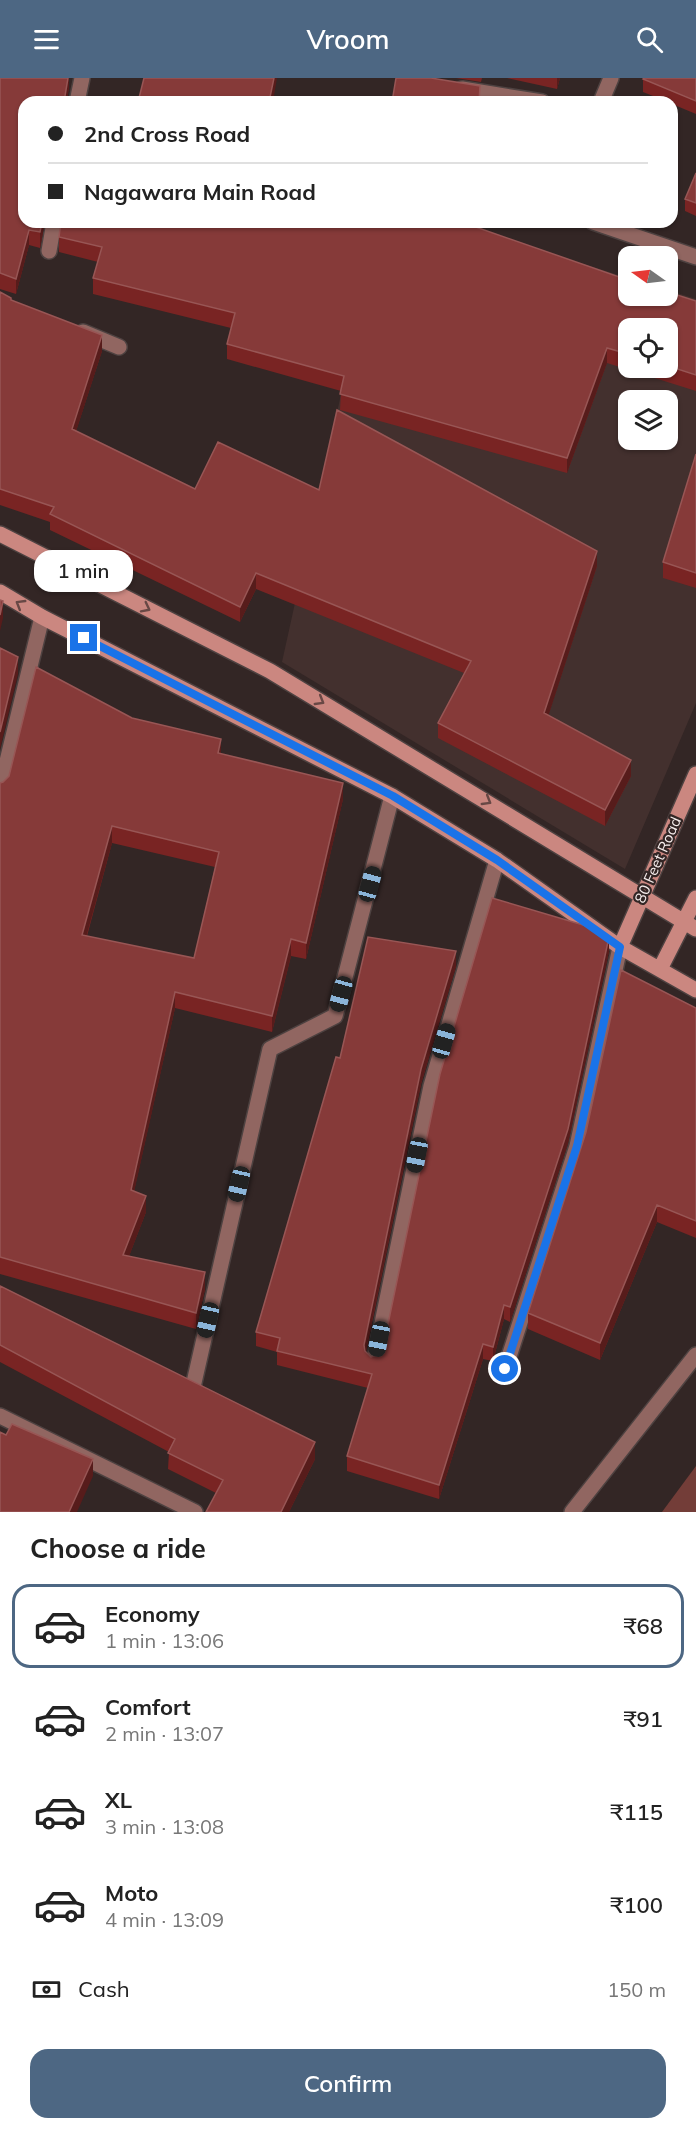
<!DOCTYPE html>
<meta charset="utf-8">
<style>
:root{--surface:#fff;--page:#f2f2f2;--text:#222;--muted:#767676;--line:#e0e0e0;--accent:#4d6783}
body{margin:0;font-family:Mulish,sans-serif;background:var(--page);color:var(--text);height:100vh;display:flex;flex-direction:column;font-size:22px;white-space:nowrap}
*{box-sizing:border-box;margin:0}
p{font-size:20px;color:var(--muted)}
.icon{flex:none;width:33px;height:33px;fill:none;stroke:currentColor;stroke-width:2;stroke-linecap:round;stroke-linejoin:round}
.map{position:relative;height:1434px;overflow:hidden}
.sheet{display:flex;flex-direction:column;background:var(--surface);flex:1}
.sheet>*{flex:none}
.top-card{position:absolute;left:18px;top:18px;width:660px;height:132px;border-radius:18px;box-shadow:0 2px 4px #0004;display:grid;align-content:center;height:132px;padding:0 30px;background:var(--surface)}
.needle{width:39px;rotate:284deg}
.controls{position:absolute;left:618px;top:168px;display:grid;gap:12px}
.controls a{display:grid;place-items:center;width:60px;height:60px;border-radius:12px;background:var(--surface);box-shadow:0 2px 4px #0004;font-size:30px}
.end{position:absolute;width:27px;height:27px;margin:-14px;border:8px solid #1a73e8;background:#fff;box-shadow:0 0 0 3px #fff}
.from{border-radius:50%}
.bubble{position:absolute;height:42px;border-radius:18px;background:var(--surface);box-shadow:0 2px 4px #0004;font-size:20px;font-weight:600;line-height:42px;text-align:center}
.car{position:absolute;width:18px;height:36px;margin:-18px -9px;border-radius:8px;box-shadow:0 0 4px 2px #0007;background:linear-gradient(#222 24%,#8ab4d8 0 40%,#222 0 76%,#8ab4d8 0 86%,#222 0)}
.top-card b{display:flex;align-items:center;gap:21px;height:57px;font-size:22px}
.top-card b+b{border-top:2px solid var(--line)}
.top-card i{width:15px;height:15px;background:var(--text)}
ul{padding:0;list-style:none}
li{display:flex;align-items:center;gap:18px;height:84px;margin:0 12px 9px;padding:0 18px;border:3px solid transparent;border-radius:18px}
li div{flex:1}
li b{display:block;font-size:22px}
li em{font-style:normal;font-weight:600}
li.active{border-color:var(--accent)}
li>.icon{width:54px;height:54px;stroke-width:1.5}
h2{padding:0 30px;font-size:27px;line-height:72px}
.pay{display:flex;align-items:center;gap:15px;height:66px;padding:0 30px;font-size:22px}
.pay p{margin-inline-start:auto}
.button{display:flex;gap:12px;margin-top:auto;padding:12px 30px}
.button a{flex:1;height:69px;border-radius:18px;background:var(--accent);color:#fff;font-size:24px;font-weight:600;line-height:69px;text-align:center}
header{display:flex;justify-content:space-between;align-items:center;height:78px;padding:0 30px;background:var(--accent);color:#fff;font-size:27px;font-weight:600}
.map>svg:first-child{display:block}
.built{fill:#43302e;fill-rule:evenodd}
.green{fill:#733d38}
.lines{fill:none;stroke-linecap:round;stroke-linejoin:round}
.minor-casing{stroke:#4e4241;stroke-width:18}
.secondary-casing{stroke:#4e4241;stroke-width:18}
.minor{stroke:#916661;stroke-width:15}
.secondary{stroke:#cb8780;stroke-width:15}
.wall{fill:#792423;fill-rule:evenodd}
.shaded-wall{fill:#571c1b}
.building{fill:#863a39;stroke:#985655;stroke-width:1.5;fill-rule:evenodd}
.oneway{stroke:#684845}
.route{stroke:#1a73e8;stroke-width:8}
.labels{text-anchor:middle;stroke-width:4.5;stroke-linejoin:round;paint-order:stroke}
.street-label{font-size:15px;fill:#f7eeed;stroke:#332625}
</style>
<header><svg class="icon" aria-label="menu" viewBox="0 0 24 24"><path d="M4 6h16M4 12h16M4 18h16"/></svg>Vroom<svg class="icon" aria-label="search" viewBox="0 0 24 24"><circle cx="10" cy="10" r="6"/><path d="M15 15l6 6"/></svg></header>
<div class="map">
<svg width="696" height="1434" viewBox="0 0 696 1434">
<rect width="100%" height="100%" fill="#332625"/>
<path class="built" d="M 379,144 L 450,144 L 628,200 L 628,218 L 668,218 L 668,212 L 696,221 L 696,625 L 625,791 L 282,584 ZM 628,250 L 668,250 L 668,290 L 628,290 ZM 628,322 L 668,322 L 668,362 L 628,362 Z"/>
<path class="green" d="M 696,1388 L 696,1434 L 662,1434 Z"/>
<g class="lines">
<defs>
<path id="minor" d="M 462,11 L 542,24
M 77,24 L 82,0
M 601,24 L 611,0
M 593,144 L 696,179
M 49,173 L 54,144
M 83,254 L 119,269
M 0,712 L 42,539
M 374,1284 L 431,1008 L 497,782
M 505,1291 L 577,1068 L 620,869
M 193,1309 L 270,971 L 335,938 L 392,718
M 0,1338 L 195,1434
M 572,1434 L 696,1277"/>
<path id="secondary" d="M 0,456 L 270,593 L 696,851
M 0,514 L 42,539 L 392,718 L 497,782 L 620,869 L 696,912
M 620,869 L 696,696
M 660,891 L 696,820"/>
</defs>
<use href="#minor" class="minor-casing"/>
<use href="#secondary" class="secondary-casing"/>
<use href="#minor" class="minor"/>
<use href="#secondary" class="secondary"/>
</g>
<path class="wall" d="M 0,0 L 69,0 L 69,9 L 40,170 L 29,167 L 16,216 L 0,211 Z
M 456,0 L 482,0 L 481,4 Z
M 507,0 L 560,0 L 557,11 Z
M 696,0 L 696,36 L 672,26 L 672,24 L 668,24 L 643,14 L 643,1 Z
M 696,95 L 696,138 L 685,133 L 685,121 Z
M 471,148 L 611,197 L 696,223 L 696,313 L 607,285 L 567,395 L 340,332 L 341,313 L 227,281 L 227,266 L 231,250 L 93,216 L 93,200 L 98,184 L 59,174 L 59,159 ZM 628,250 L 668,250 L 668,290 L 628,290 Z
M 0,214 L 11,222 L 102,273 L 76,353 L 195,411 L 319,412 L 597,488 L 548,638 L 631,698 L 605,748 L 438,660 L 438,645 L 464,595 L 256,511 L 240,544 L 50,452 L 50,444 L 0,427 Z
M 696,376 L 696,510 L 663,500 L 663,484 Z
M 132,640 L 221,676 L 343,721 L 306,881 L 291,878 L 272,954 L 175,930 L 134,1113 L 146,1134 L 129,1178 L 205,1211 L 196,1251 L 0,1196 L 0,705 L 3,704 ZM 112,765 L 215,789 L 194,880 L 87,858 Z
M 609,873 L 568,1065 L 510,1244 L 504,1241 L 493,1283 L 483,1281 L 439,1421 L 347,1393 L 347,1378 L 368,1310 L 277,1287 L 277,1274 L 256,1268 L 256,1254 L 340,980 L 456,888 L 421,1006 L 366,1274 L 371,1279 L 382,1275 Z
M 696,930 L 696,1160 L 657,1144 L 600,1282 L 528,1251 L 528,1235 Z
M 0,1208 L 315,1381 L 289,1434 L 206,1434 L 216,1415 L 168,1391 L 169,1374 L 0,1284 Z"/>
<path class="shaded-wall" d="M 68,0 L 69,0 L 69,9 L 67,24 L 64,24 Z
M 274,0 L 277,0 L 273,24 L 269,24 Z
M 557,0 L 560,0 L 557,11 Z
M 42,144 L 45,144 L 40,170 L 40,154 Z
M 29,152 L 29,167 L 16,216 L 16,201 Z
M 102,257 L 102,273 L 72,366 L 72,351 Z
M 607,270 L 607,285 L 567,395 L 567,380 Z
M 597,473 L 597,488 L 544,651 L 544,635 Z
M 256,495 L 256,511 L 240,544 L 240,529 Z
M 3,523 L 3,540 L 0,553 L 0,537 Z
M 18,579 L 18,596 L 0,671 L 0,654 Z
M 221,661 L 221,677 L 218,675 Z
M 631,682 L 631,698 L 605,748 L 605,732 Z
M 343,705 L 343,721 L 306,881 L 306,865 Z
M 112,748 L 112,765 L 82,874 L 82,857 Z
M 609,859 L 609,873 L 568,1065 L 510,1244 L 510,1229 Z
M 291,861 L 291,878 L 272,954 L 272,938 Z
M 456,873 L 456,888 L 421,1006 L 364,1282 L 364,1267 L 421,991 Z
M 175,914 L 175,930 L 131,1128 L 131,1112 Z
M 146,1118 L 146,1134 L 123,1194 L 123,1177 Z
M 657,1127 L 657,1144 L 600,1282 L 600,1265 Z
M 205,1194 L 205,1211 L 196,1251 L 196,1235 Z
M 504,1227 L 504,1241 L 493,1283 L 493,1269 Z
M 483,1266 L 483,1281 L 439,1421 L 439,1407 Z
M 315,1364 L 315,1381 L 289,1434 L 281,1434 Z
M 93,1381 L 93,1398 L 77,1434 L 69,1434 Z"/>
<path class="building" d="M 0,0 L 68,0 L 64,24 L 24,24 L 24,144 L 42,144 L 40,154 L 29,152 L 16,201 L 0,195 Z
M 144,0 L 274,0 L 269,24 L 138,24 Z
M 396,0 L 431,0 L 480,8 L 479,24 L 392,24 Z
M 644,0 L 696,0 L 696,23 L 643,1 Z
M 696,95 L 696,125 L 685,121 Z
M 61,144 L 471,144 L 470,147 L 628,202 L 628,218 L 668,218 L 668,214 L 696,223 L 696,297 L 668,288 L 668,250 L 628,250 L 628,276 L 607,270 L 567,380 L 340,316 L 344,298 L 227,266 L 235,235 L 93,200 L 102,169 L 59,159 Z
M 0,214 L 11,220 L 11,222 L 102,257 L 72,351 L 195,411 L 218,364 L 319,412 L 337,332 L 597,473 L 544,635 L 631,682 L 605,732 L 438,645 L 471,583 L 256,495 L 240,529 L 50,436 L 54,429 L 0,411 Z
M 696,376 L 696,495 L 663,484 Z
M 0,522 L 3,523 L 0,537 Z
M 0,570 L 18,579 L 0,654 Z
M 36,589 L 132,640 L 221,661 L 218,675 L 343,705 L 306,865 L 291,861 L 272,938 L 175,914 L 131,1112 L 146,1118 L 123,1177 L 205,1194 L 196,1235 L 0,1179 L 0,705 L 3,704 L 9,698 ZM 112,748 L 219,774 L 194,880 L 82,857 Z
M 492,820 L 600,852 L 609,859 L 568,1051 L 510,1229 L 504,1227 L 493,1269 L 483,1266 L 439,1407 L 347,1378 L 372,1296 L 277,1273 L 280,1260 L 256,1254 L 336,979 L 340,980 L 368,859 L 456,873 L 421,991 L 364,1267 L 365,1273 L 371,1279 L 382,1275 L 440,996 Z
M 621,892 L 696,930 L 696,1143 L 657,1127 L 600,1265 L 528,1235 L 586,1054 Z
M 0,1208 L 315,1364 L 281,1434 L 206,1434 L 223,1402 L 168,1375 L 175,1361 L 0,1267 Z
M 12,1346 L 93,1381 L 69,1434 L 0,1434 L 0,1354 L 6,1357 Z"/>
<defs><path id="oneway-chevron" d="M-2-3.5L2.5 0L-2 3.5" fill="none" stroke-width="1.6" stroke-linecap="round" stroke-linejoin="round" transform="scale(1.5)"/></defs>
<g class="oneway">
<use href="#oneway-chevron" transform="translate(20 526) rotate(-149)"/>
<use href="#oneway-chevron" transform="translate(146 530) rotate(27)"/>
<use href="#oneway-chevron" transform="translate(320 623) rotate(31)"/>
<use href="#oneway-chevron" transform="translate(487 723) rotate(31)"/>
</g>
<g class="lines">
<path class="route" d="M 84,560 L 393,718 L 497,782 L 620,869 L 577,1068 L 505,1291"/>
</g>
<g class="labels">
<g class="street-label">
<text transform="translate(658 782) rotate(-66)" y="5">80 Feet Road</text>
</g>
</g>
</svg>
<div class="controls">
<a><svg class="needle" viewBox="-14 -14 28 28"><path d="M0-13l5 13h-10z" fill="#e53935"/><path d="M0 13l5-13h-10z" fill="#767676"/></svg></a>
<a><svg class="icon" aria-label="locate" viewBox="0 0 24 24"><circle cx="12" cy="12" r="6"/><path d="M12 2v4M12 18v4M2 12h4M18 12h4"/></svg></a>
<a><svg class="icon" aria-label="layers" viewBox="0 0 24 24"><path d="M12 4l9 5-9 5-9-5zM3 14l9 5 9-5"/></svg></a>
</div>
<i class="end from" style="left:505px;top:1291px"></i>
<i class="end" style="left:84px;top:560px"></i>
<div class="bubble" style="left:34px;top:472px;width:99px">1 min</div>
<i class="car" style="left:370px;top:806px;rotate:15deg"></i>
<i class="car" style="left:341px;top:916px;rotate:195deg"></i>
<i class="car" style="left:444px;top:963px;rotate:16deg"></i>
<i class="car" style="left:417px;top:1077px;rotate:191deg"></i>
<i class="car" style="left:239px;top:1106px;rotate:193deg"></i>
<i class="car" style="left:208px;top:1242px;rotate:193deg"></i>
<i class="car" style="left:379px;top:1261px;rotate:191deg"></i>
<div class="top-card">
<b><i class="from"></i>2nd Cross Road</b>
<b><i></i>Nagawara Main Road</b>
</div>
</div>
<section class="sheet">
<h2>Choose a ride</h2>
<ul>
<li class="active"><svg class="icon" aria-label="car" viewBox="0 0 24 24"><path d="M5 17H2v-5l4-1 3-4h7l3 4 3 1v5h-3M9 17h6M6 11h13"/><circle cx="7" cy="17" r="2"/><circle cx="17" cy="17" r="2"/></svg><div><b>Economy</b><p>1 min · 13:06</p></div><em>₹68</em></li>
<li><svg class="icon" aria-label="car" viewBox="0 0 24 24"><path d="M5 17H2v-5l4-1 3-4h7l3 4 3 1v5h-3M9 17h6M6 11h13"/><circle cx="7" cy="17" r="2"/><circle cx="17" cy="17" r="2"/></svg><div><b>Comfort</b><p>2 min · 13:07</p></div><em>₹91</em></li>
<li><svg class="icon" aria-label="car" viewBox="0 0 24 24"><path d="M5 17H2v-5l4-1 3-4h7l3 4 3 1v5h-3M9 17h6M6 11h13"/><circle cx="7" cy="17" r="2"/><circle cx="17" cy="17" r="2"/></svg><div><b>XL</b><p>3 min · 13:08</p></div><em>₹115</em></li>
<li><svg class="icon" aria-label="car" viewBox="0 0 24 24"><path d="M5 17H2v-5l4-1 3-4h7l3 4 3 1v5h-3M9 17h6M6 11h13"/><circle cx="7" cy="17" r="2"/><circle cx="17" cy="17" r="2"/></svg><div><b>Moto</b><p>4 min · 13:09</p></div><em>₹100</em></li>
</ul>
<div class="pay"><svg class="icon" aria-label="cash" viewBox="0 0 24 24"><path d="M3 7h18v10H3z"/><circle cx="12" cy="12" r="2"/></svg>Cash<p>150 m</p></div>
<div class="button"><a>Confirm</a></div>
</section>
